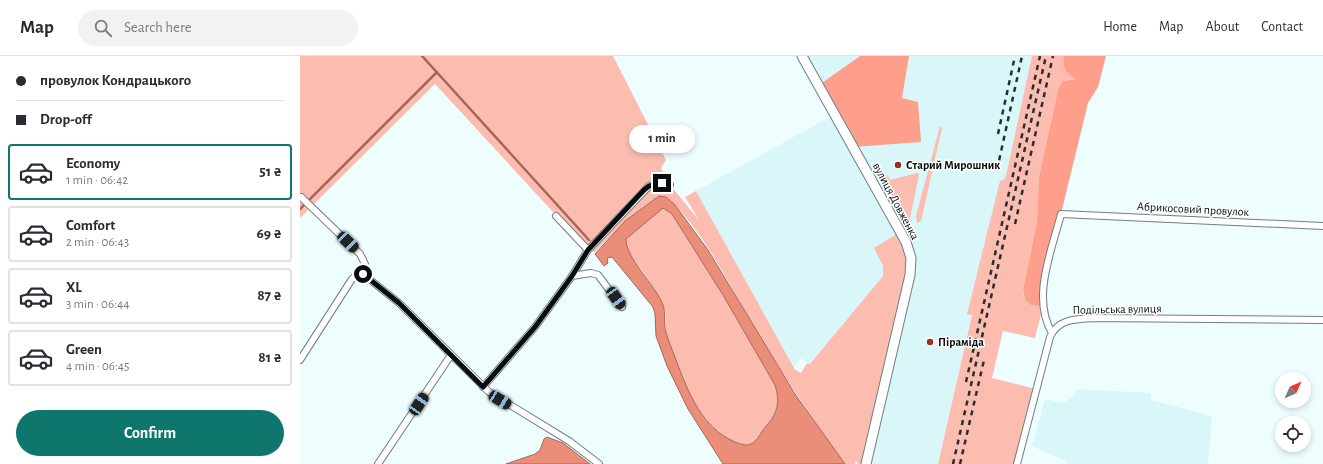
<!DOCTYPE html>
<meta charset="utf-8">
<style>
:root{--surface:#fff;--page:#f2f2f3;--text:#2b2b33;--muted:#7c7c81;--line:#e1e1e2;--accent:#0f766e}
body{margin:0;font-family:"Alegreya Sans",sans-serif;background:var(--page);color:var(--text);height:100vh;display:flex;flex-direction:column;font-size:15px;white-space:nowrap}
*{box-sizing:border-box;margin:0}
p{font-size:13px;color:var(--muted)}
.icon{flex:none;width:22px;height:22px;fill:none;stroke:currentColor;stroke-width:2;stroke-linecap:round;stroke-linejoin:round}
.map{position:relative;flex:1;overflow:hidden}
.details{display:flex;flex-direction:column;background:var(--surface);width:300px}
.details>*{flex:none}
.top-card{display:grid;align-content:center;height:88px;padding:0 16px;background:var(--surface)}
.needle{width:26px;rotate:45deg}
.controls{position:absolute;left:975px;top:316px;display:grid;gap:8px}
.controls a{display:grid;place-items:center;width:36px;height:36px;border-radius:50%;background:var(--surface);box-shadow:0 2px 6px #0003;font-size:20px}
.end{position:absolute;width:18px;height:18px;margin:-9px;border:5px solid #070d0e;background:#fff;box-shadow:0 0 0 2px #fff}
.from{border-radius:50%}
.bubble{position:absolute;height:28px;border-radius:14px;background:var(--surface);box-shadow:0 2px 6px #0003;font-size:13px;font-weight:700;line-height:28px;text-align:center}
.car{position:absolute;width:12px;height:24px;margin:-12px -6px;border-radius:5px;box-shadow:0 0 3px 1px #0007;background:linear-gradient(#222 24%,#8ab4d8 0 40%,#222 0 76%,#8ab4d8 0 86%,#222 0)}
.top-card b{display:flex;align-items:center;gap:14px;height:38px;font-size:15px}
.top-card b+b{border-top:1px solid var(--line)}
.top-card i{width:10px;height:10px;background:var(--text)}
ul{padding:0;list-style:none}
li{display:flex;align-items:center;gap:12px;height:56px;margin:0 8px 6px;padding:0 8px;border:2px solid var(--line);border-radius:4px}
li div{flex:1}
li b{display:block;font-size:15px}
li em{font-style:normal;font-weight:700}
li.selected{border-color:var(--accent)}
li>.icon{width:36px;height:36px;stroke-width:1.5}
.primary-button{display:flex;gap:8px;margin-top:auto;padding:8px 16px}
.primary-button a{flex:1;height:46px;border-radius:24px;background:var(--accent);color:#fff;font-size:16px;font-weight:700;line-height:46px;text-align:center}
header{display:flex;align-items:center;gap:24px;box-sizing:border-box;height:56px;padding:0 20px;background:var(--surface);border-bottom:1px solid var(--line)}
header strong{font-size:19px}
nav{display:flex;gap:22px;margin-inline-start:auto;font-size:14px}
.search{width:280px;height:36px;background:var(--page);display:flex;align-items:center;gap:10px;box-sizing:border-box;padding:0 14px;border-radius:22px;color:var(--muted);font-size:15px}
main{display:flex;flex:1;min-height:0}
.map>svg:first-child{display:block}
.built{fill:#d9f6f9}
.green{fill:#fcbdb0}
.forest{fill:#fd9f8b}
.water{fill:#ea8e7a;stroke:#a6675a;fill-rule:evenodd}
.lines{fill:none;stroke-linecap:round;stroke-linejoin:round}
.stream{stroke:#a6675a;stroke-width:2.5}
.minor-casing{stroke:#6e7f81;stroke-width:8}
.secondary-casing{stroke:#6e7f81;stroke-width:11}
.minor{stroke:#fff;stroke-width:6}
.secondary{stroke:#fff;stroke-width:9}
.rail{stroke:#272f30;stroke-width:2.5;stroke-dasharray:5 5;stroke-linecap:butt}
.route{stroke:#070d0e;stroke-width:5}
.poi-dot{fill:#9a311e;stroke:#fff;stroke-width:1.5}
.labels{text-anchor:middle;stroke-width:3;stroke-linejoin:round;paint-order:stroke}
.poi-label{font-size:12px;font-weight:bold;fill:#070d0e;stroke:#fff;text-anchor:start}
.street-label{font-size:12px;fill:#070d0e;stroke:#fff}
</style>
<header>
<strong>Map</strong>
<div class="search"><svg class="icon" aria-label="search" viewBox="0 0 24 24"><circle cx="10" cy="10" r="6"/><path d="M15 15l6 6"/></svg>Search here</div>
<nav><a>Home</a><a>Map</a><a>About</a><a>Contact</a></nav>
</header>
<main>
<section class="details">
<div class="top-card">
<b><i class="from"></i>провулок Кондрацького</b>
<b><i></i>Drop-off</b>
</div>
<ul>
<li class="selected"><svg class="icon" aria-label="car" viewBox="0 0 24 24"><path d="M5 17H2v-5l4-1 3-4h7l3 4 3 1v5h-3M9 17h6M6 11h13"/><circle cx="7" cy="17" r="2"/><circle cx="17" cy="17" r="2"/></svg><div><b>Economy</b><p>1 min · 06:42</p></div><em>51 ₴</em></li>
<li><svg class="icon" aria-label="car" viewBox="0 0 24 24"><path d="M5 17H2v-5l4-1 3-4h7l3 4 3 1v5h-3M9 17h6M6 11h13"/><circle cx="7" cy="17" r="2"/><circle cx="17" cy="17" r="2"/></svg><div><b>Comfort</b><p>2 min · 06:43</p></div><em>69 ₴</em></li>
<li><svg class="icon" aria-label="car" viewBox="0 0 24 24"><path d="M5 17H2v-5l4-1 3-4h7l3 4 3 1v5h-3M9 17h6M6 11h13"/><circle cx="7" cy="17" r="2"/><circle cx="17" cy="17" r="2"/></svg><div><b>XL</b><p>3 min · 06:44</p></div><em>87 ₴</em></li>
<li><svg class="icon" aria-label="car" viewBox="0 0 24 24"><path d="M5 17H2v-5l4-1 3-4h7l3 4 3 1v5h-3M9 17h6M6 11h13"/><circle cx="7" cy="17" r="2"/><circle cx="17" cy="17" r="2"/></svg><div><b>Green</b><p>4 min · 06:45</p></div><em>81 ₴</em></li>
</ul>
<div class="primary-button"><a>Confirm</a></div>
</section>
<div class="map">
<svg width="1023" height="408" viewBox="0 0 1023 408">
<rect width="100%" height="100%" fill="#eefeff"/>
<path class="built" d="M 502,0 L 560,0 L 519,29 Z
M 609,0 L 732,0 L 714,86 L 705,123 L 702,125 L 638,408 L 566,408 L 600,176 L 574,193 L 583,210 L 583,220 L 510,308 L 500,302 L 494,312 L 396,135 L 535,58 L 602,43 Z
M 776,333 L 851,337 L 851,344 L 912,360 L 908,408 L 767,408 L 768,406 L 732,390 L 745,343 L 763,347 L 773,341 Z"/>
<path class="green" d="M 0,0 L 313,0 L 366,104 L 361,112 L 370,129 L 399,164 L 385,141 L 396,135 L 494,312 L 494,313 L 501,317 L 507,307 L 510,308 L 583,220 L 583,210 L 574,192 L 600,176 L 611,202 L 566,408 L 558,408 L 556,405 L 555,408 L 545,408 C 514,364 483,320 456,274 C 431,232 409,185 375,149 C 369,143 365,142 357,141 L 325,165 L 295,196 L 288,194 L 135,28 L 0,162 Z
M 732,0 L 764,0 L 763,6 L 776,23 L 766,24 L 758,34 L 739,120 L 737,165 L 723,234 L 724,241 L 729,247 L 743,250 L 735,282 L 703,275 L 692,322 L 736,333 L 717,408 L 638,408 L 672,259 L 667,258 L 700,125 L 705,123 L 707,115 Z
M 640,70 L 642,72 L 621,165 L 617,167 L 616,160 Z
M 617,117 L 619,119 L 610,162 L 608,166 L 604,166 L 579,122 L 588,119 L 590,124 Z
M 363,152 L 372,158 L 423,239 L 475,329 C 480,345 478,357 467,369 C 463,373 457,385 453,387 C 447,390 441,388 435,386 C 398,370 375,313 366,276 C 364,268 367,259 364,252 C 358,240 351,228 344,217 C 337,207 325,197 326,183 Z"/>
<path class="forest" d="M 560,0 L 609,0 L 602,42 L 618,46 L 621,86 L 553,91 L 519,29 Z
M 764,0 L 806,0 L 798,31 L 788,47 L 747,215 L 743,250 L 731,249 L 725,243 L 723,234 L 737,165 L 739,120 L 758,34 L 763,25 L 776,23 C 767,17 761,11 764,0 Z"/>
<path class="water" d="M 359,140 L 366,141 L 375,149 L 408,194 L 495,338 L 545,408 L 423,408 L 388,353 L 367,310 L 356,280 L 355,258 L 353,251 L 312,201 L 307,202 L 308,207 L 304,210 L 295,198 L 325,165 ZM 363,152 L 372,158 L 423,239 L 475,329 C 480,345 478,357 467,369 C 463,373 457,385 453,387 C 447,391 441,388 435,386 C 402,372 388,336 376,304 C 373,295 368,285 366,276 C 363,267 366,257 363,249 C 356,230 325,201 326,183 Z
M 247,381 L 263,387 L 290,408 L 206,408 L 235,398 L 240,394 L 244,383 Z"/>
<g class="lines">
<path class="stream" d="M 122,0 L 289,184
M 0,153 L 137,16"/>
<defs>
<path id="minor" d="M 1,141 L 60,198 L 65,208 L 65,218
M 256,160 L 288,194
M 272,220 L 291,217 L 298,219 L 322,251
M 752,277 C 731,242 752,194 761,158 L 1023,170
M 0,304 L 52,223 L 58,218 L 63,218 L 99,247 L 189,336 L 269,385 L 299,408
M 183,331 L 235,271 L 272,220 L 288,194 L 349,130 L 362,127 L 370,129
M 78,408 L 151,299
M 717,408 L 750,281 C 758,263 775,263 793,262 L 1023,264"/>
<path id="secondary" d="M 502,0 L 606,186 L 611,202 L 610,219 L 566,408"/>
</defs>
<use href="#minor" class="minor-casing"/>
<use href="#secondary" class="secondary-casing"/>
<use href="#minor" class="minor"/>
<use href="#secondary" class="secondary"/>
<path class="rail" d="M 698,78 L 715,0
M 697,114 L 722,0
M 715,168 L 753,0
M 666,326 L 740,0
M 653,408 L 746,0
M 660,408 L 684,304"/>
</g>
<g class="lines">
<path class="route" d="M 63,218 L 99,247 L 183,331 L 235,271 L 272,220 L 288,194 L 344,134 L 349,130 L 362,127"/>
</g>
<g class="poi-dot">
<circle cx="598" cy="109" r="4"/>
<circle cx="630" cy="286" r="4"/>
</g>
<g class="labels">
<g class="poi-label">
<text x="606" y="113">Старий Мирошник</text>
<text x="638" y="290">Піраміда</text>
</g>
<g class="street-label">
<text transform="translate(596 145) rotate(62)" y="4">вулиця Довженка</text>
<text transform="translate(893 153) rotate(3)" y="4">Абрикосовий провулок</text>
<text transform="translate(817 253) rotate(-1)" y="4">Подільська вулиця</text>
</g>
</g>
</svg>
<div class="controls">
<a><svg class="needle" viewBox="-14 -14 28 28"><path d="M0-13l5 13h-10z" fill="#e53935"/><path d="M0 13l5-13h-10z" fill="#7c7c81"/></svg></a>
<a><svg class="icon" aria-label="locate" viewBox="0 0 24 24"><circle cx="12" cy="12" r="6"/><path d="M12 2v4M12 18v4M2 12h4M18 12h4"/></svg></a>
</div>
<i class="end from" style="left:63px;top:218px"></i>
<i class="end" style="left:362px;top:127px"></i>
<div class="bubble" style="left:329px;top:69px;width:66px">1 min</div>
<i class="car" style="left:48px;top:186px;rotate:134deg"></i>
<i class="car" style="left:316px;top:242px;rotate:145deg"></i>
<i class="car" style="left:200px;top:344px;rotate:121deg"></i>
<i class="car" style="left:119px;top:348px;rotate:34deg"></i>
</div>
</main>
